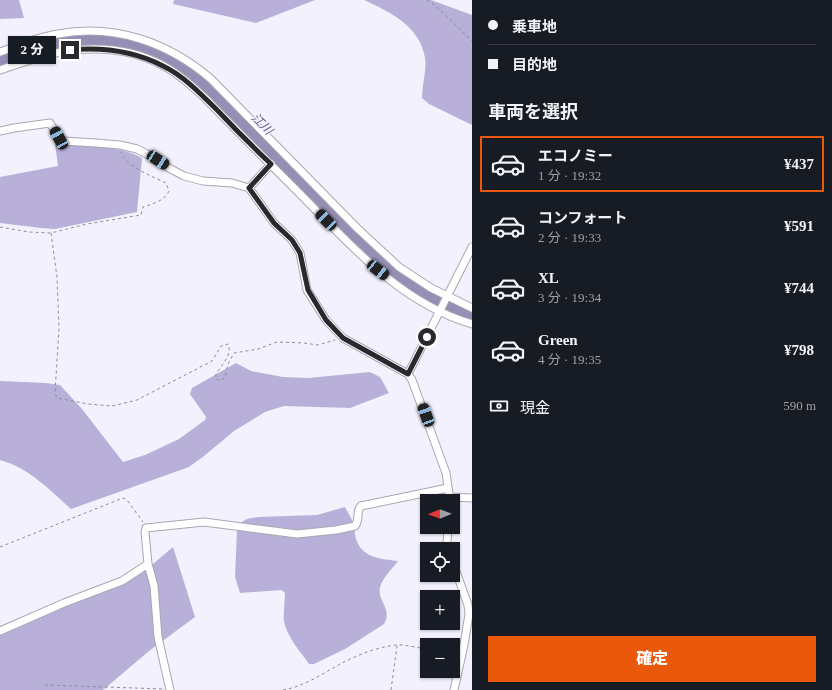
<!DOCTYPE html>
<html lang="ja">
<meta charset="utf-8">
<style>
:root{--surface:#171b24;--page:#242831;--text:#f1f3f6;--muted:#9ea1a6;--line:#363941;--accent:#ea580c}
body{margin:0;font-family:"Times New Roman","Noto Sans JP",serif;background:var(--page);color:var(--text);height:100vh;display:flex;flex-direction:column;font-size:15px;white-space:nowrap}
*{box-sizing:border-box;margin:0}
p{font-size:13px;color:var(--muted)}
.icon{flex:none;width:22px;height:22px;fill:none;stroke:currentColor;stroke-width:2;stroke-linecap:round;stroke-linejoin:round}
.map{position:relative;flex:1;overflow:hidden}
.details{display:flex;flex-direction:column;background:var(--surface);width:360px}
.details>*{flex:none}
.guide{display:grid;align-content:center;height:88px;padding:0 16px;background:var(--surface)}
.needle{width:26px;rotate:269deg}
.controls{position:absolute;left:420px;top:494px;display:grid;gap:8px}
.controls a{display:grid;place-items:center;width:40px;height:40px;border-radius:0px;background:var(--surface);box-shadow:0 1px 3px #0004;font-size:20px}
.end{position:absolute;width:18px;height:18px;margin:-9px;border:5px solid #29282c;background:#fff;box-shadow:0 0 0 2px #fff}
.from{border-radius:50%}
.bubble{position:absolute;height:28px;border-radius:0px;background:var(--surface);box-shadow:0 1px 3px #0004;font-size:13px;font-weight:800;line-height:28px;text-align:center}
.car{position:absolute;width:12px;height:24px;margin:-12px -6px;border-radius:5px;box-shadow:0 0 3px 1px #0007;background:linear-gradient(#222 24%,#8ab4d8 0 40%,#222 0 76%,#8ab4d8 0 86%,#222 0)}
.guide b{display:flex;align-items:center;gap:14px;height:38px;font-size:15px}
.guide b+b{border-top:1px solid var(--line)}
.guide i{width:10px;height:10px;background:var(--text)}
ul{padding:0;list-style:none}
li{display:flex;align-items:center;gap:12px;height:56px;margin:0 8px 6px;padding:0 8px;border:2px solid transparent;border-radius:0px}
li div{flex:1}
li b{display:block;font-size:15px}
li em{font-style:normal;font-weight:800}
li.on{border-color:var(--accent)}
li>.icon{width:36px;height:36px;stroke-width:1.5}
h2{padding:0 16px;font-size:18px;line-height:48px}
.pay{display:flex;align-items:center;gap:10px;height:44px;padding:0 16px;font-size:15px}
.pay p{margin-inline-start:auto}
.primary-button{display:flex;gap:8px;margin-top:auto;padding:8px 16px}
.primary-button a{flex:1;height:46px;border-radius:0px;background:var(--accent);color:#fff;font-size:16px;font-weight:800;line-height:46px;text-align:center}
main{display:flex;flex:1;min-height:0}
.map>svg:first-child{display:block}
.forest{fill:#b8b0d8}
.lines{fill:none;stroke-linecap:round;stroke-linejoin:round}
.river{stroke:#968fb5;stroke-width:11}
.minor-casing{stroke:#a8a7b2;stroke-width:9}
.path{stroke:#8e8c94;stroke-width:1;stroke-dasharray:3 3;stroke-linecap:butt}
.minor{stroke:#fff;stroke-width:7}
.route{stroke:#29282c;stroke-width:5}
.labels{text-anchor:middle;stroke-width:3;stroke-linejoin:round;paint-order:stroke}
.water-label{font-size:12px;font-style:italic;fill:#5a4d82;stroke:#f3f1fd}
</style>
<main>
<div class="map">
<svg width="472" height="690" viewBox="0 0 472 690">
<rect width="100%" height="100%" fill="#f3f1fd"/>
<path class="forest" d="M 0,0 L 19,0 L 24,18 L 0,19 Z
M 174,0 L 315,0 L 256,23 L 173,4 Z
M 364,0 L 431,0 L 472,15 L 472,125 L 429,104 L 422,98 C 422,86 427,68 425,58 C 420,26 390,12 364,0 Z
M 55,144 C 84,146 117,144 142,158 L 137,212 L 55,229 L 41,228 L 0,223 L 0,177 L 58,166 Z
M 236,363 L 251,371 L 283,377 L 308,378 L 370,372 L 380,377 L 389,393 L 350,408 L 284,406 L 265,412 L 234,431 L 204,456 L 189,467 L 71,509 C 50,490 29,468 0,460 L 0,381 L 46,383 L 60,385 L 82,409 L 123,462 L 145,455 L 179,439 L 205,420 L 206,417 L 190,394 L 192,388 Z
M 345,507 C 347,511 349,514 351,518 C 355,524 354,533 356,539 C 362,558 381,559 398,561 C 392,569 382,578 380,588 C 377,601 393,609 384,624 L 345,649 L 314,664 L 309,664 C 300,651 287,637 284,621 C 283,612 285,602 285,593 L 282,590 L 240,593 L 235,577 L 237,529 L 240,523 L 247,519 L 258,517 L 317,515 Z
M 173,547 L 195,617 L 149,651 L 103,690 L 0,690 L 0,635 L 147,569 Z"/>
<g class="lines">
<path class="river" d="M 0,62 C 18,56 37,48 55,44 C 90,36 131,39 163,56 C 175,62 186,70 196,78 L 335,217 L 394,273 L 421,292 L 449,307 L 472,316"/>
<defs>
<path id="minor" d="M 0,52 C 19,45 38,37 58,34 C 115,23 169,43 211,79 L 357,228 L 399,267 L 431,288 L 472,308
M 0,70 C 18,64 37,57 56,53 C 92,46 131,48 164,66 C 179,74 192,86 205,98 C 238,132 272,166 306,200 C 354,249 403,304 472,324
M 0,131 L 14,128 L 50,123 L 59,138 L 64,141 L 96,143 L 120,145 L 137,149 L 147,154 L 167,167 L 184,176 L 203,181 L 232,183 L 249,188 L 274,223 L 292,240 L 300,253 L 307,290 L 326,320 L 343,338 L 408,374 L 412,380 L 446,473 L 450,501
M 249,188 L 271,164
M 408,374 L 472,247
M 450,497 L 472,498
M 448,527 L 447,542 L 449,549
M 453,563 L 468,605 L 469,614 L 464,645 L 454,690
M 0,631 L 64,603 L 122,581 L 148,564
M 170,690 L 158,637 L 154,586 L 148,564 L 145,532 L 146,528 L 204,522 L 297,534 L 336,530 L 355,526 C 361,518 355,512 361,506 L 448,488"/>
</defs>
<use href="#minor" class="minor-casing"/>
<path class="path" d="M 427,0 L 437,7 L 472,41
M 0,227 L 29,232 L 51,233 L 87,224 L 141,215 L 143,207 C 152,204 165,201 169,191 L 166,183 C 154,177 124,166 121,152
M 51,233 L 57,277 L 59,328 L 55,393 L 57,398 L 88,404 L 112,406 L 137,400 L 212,361 L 221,346 L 228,344 C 233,354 221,366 216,374 L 216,379 L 221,381 L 225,377 L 228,364 L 234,353 L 258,349 L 277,342 L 304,343 L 318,345 L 335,340
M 0,547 L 123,498 L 127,500 L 143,522
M 45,685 L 164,689
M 283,690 C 306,686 325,672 344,662 C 360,654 385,644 403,645 C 411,646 419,648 427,649
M 391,690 L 397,646"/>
<use href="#minor" class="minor"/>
</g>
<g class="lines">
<path class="route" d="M 70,50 C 102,47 134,51 163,66 C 184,76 202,95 219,112 C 236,130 253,147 271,164 L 249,188 L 274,223 L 292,240 L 300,253 L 308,290 L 326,320 L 343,338 L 408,374 L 427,337"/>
</g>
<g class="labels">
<g class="water-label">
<text transform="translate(262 124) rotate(45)" y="4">江川</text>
</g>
</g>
</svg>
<div class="controls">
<a><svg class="needle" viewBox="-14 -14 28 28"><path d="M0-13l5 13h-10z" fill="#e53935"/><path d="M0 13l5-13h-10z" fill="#9ea1a6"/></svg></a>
<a><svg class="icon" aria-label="locate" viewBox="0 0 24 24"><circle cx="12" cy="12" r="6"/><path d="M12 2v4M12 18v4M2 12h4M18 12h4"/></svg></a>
<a>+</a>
<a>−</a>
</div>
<i class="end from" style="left:427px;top:337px"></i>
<i class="end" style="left:70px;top:50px"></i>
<div class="bubble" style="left:8px;top:36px;width:48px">2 分</div>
<i class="car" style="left:59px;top:138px;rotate:331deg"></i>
<i class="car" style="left:158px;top:160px;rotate:123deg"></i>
<i class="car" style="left:326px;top:220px;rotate:315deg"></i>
<i class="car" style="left:378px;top:270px;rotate:128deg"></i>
<i class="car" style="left:426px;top:415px;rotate:340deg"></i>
</div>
<section class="details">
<div class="guide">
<b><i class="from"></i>乗車地</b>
<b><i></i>目的地</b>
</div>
<h2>車両を選択</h2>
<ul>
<li class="on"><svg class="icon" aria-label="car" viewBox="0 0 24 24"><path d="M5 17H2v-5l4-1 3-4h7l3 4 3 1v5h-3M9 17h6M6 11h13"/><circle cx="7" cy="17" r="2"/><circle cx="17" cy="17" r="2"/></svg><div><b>エコノミー</b><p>1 分 · 19:32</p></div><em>¥437</em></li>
<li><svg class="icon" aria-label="car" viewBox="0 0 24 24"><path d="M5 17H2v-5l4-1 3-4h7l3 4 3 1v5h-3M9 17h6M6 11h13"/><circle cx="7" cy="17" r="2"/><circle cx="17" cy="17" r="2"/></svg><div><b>コンフォート</b><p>2 分 · 19:33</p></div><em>¥591</em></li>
<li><svg class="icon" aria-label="car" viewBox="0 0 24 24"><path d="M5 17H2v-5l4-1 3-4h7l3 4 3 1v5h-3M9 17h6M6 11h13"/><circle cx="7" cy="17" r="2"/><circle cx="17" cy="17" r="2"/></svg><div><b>XL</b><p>3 分 · 19:34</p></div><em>¥744</em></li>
<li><svg class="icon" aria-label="car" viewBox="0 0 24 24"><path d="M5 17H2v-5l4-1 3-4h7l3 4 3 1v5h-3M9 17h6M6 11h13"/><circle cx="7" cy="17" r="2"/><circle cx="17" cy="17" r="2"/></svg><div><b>Green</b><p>4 分 · 19:35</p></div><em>¥798</em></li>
</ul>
<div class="pay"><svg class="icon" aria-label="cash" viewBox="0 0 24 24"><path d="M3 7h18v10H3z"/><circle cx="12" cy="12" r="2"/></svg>現金<p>590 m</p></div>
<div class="primary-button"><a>確定</a></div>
</section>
</main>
